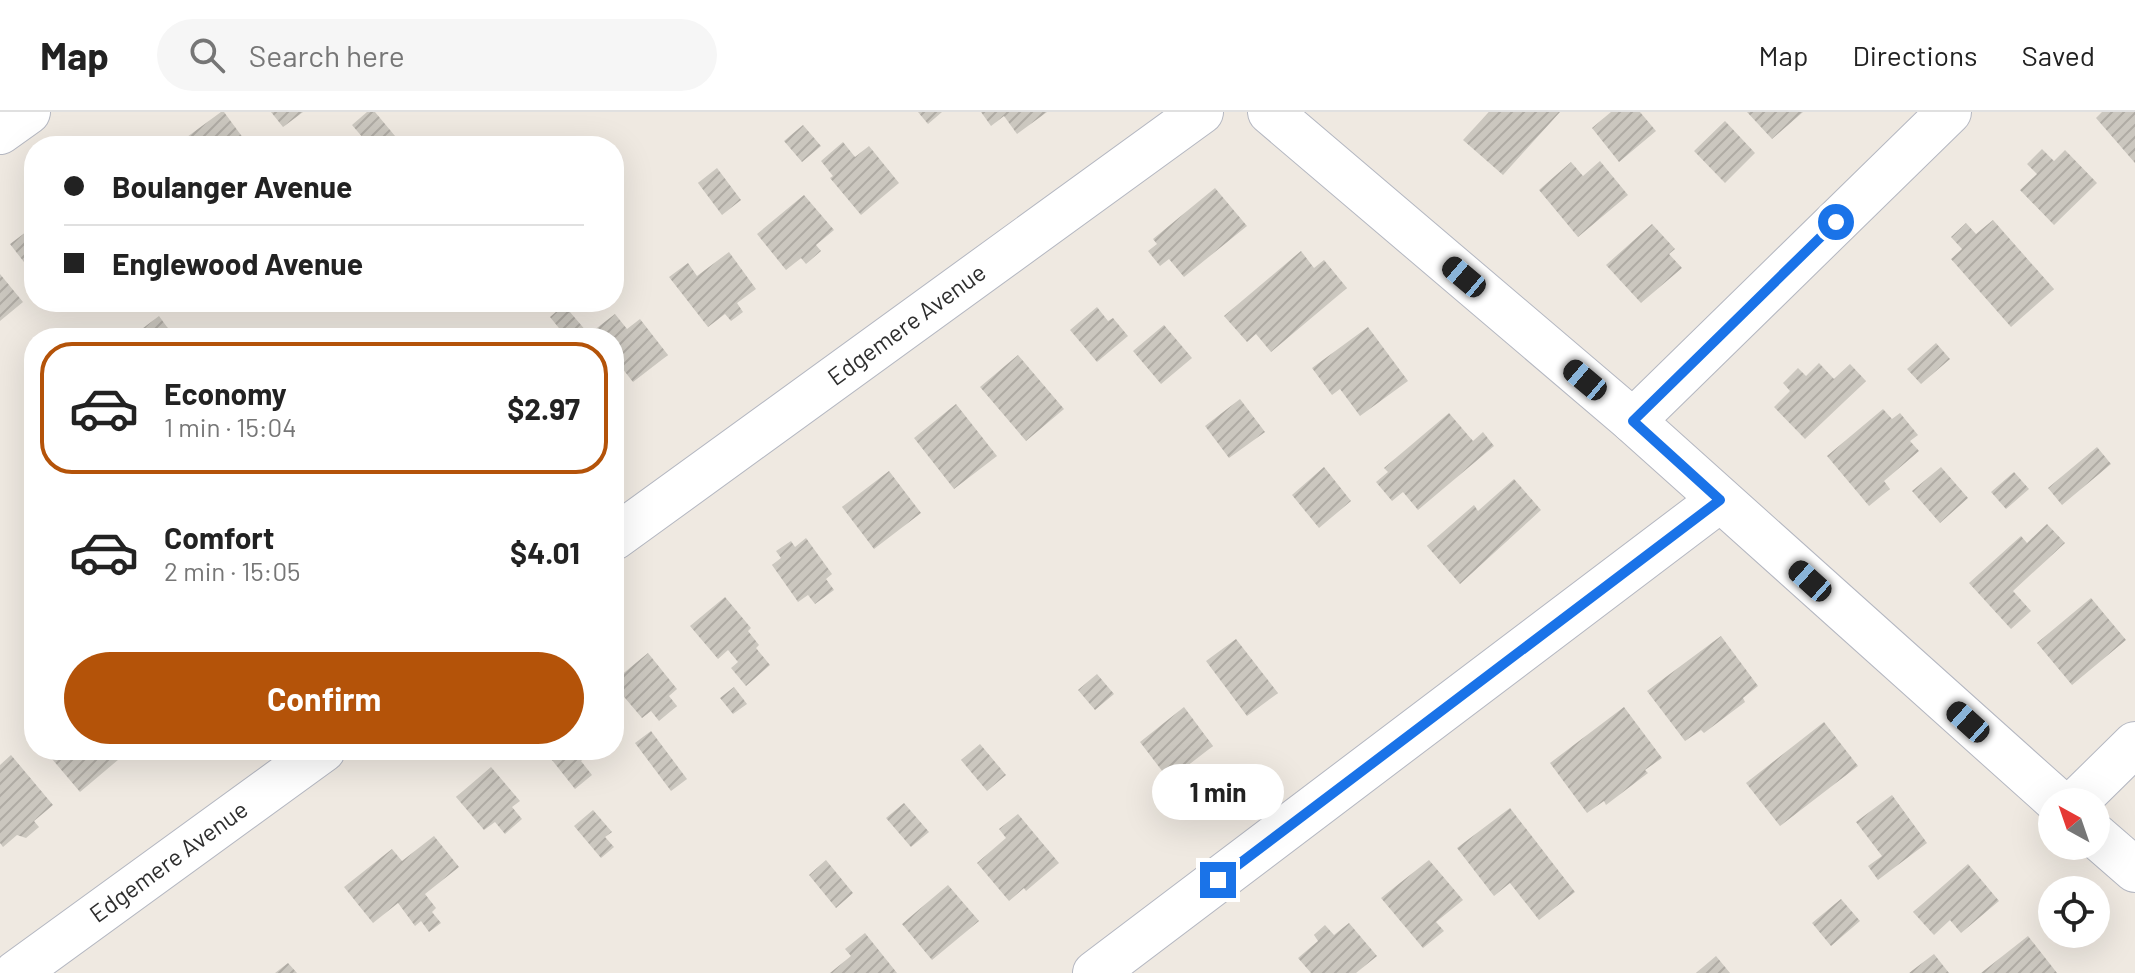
<!DOCTYPE html>
<meta charset="utf-8">
<style>
:root{--surface:#fff;--page:#f6f6f6;--text:#222;--muted:#767676;--line:#e0e0e0;--accent:#b45309}
body{margin:0;font-family:Barlow,sans-serif;background:var(--page);color:var(--text);height:100vh;display:flex;flex-direction:column;font-size:30px;white-space:nowrap}
*{box-sizing:border-box;margin:0}
p{font-size:26px;color:var(--muted)}
.icon{flex:none;width:44px;height:44px;fill:none;stroke:currentColor;stroke-width:2;stroke-linecap:round;stroke-linejoin:round}
.map{position:relative;flex:1;overflow:hidden}
.panel{position:absolute;left:24px;top:216px;width:600px;height:432px;display:flex;flex-direction:column;background:var(--surface);border-radius:32px;box-shadow:0 8px 32px #0002}
.panel>*{flex:none}
.banner{position:absolute;left:24px;top:24px;width:600px;height:176px;border-radius:32px;box-shadow:0 8px 32px #0002;display:grid;align-content:center;height:176px;padding:0 40px;background:var(--surface)}
.needle{width:52px;rotate:320deg}
.controls{position:absolute;left:2038px;top:676px;display:grid;gap:16px}
.controls a{display:grid;place-items:center;width:72px;height:72px;border-radius:50%;background:var(--surface);box-shadow:0 8px 32px #0002;font-size:40px}
.end{position:absolute;width:36px;height:36px;margin:-18px;border:10px solid #1a73e8;background:#fff;box-shadow:0 0 0 4px #fff}
.from{border-radius:50%}
.bubble{position:absolute;height:56px;border-radius:28px;background:var(--surface);box-shadow:0 8px 32px #0002;font-size:26px;font-weight:700;line-height:56px;text-align:center}
.car{position:absolute;width:24px;height:48px;margin:-24px -12px;border-radius:10px;box-shadow:0 0 6px 2px #0007;background:linear-gradient(#222 24%,#8ab4d8 0 40%,#222 0 76%,#8ab4d8 0 86%,#222 0)}
.banner b{display:flex;align-items:center;gap:28px;height:76px;font-size:30px}
.banner b+b{border-top:2px solid var(--line)}
.banner i{width:20px;height:20px;background:var(--text)}
ul{padding:14px 0 0;list-style:none}
li{display:flex;align-items:center;gap:24px;height:132px;margin:0 16px 12px;padding:0 24px;border:4px solid transparent;border-radius:32px}
li div{flex:1}
li b{display:block;font-size:30px}
li em{font-style:normal;font-weight:700}
li.on{border-color:var(--accent)}
li>.icon{width:72px;height:72px;stroke-width:1.5}
.action{display:flex;gap:16px;margin-top:auto;padding:16px 40px}
.action a{flex:1;height:92px;border-radius:48px;background:var(--accent);color:#fff;font-size:32px;font-weight:700;line-height:92px;text-align:center}
header{display:flex;align-items:center;gap:48px;box-sizing:border-box;height:112px;padding:0 40px;background:var(--surface);border-bottom:2px solid var(--line)}
header strong{font-size:38px}
nav{display:flex;gap:44px;margin-inline-start:auto;font-size:28px}
.search{width:560px;height:72px;background:var(--page);display:flex;align-items:center;gap:20px;box-sizing:border-box;padding:0 28px;border-radius:44px;color:var(--muted);font-size:30px}
.map>svg:first-child{display:block}
.building{fill:url(#building-hatch)}
.lines{fill:none;stroke-linecap:round;stroke-linejoin:round}
.street-casing{stroke:#b4b7c1;stroke-width:46}
.secondary-casing{stroke:#b4b7c1;stroke-width:46}
.street{stroke:#fff;stroke-width:44}
.secondary{stroke:#fff;stroke-width:44}
.route{stroke:#1a73e8;stroke-width:10}
.labels{text-anchor:middle;stroke-width:6;stroke-linejoin:round;paint-order:stroke}
.street-label{font-size:24px;fill:#2e2e2e;stroke:#fff}
</style>
<header>
<strong>Map</strong>
<div class="search"><svg class="icon" aria-label="search" viewBox="0 0 24 24"><circle cx="10" cy="10" r="6"/><path d="M15 15l6 6"/></svg>Search here</div>
<nav><a>Map</a><a>Directions</a><a>Saved</a></nav>
</header>
<div class="map">
<svg width="2135" height="861" viewBox="0 0 2135 861">
<defs>
<pattern id="building-hatch" width="6" height="6" patternUnits="userSpaceOnUse" patternTransform="scale(2)"><rect width="6" height="6" fill="#cbc7bf"/><path d="M-1 1l2-2M0 6l6-6M5 7l2-2" fill="none" stroke="#afaba4"/></pattern>
</defs>
<rect width="100%" height="100%" fill="#efe9e1"/>
<path class="building" d="M 221,0 L 224,0 L 249,34 L 194,34 L 187,25 Z
M 271,0 L 303,0 L 283,15 Z
M 367,0 L 375,0 L 400,30 L 395,34 L 370,34 L 352,13 Z
M 918,0 L 942,0 L 928,12 Z
M 981,0 L 1047,0 L 1017,22 L 1004,4 L 991,14 Z
M 1489,0 L 1560,0 L 1503,63 L 1463,28 Z
M 1611,0 L 1640,0 L 1656,19 L 1619,50 L 1592,16 Z
M 1747,0 L 1803,0 L 1772,27 Z
M 2102,0 L 2135,0 L 2135,51 L 2096,6 Z
M 1725,9 L 1755,41 L 1725,71 L 1694,39 Z
M 803,13 L 821,34 L 802,50 L 784,29 Z
M 843,30 L 855,45 L 869,34 L 899,71 L 861,103 L 830,66 L 833,64 L 821,49 Z
M 2042,37 L 2054,49 L 2065,38 L 2097,71 L 2054,113 L 2020,78 L 2037,62 L 2027,52 Z
M 1600,49 L 1628,83 L 1578,125 L 1539,78 L 1571,50 L 1583,64 Z
M 717,56 L 741,88 L 722,103 L 698,71 Z
M 1215,76 L 1247,114 L 1184,165 L 1169,147 L 1160,154 L 1148,139 L 1157,132 L 1153,127 Z
M 804,83 L 834,118 L 816,133 L 821,139 L 806,152 L 801,146 L 786,158 L 757,122 Z
M 1993,108 L 2054,177 L 2011,215 L 1951,147 L 1962,137 L 1951,125 L 1966,111 L 1976,122 Z
M 1652,112 L 1675,137 L 1669,142 L 1682,156 L 1641,191 L 1606,153 Z
M 34,114 L 34,163 L 10,132 Z
M 1301,139 L 1314,156 L 1324,148 L 1347,176 L 1271,240 L 1256,222 L 1247,230 L 1224,204 Z
M 729,140 L 756,177 L 737,191 L 743,200 L 731,209 L 725,202 L 708,215 L 669,165 L 688,151 L 697,164 Z
M 0,162 L 23,190 L 0,209 Z
M 564,193 L 587,220 L 580,226 L 567,226 L 550,205 Z
M 1097,195 L 1108,209 L 1113,206 L 1128,224 L 1097,250 L 1070,218 Z
M 615,202 L 627,217 L 640,207 L 668,243 L 633,270 L 614,246 L 614,226 L 598,226 L 593,219 Z
M 159,204 L 175,226 L 130,226 Z
M 1164,213 L 1192,246 L 1161,272 L 1133,239 Z
M 1368,215 L 1408,269 L 1360,304 L 1340,277 L 1332,283 L 1312,256 Z
M 1936,231 L 1950,247 L 1921,272 L 1907,257 Z
M 1018,243 L 1064,297 L 1026,329 L 980,275 Z
M 1819,251 L 1834,267 L 1850,252 L 1866,269 L 1805,327 L 1774,295 L 1790,279 L 1783,271 L 1798,256 L 1806,264 Z
M 1240,287 L 1265,320 L 1229,346 L 1205,314 Z
M 956,292 L 997,344 L 954,377 L 914,326 Z
M 1883,297 L 1892,307 L 1900,301 L 1918,323 L 1910,329 L 1919,339 L 1884,369 L 1890,377 L 1869,394 L 1827,344 Z
M 1449,301 L 1473,329 L 1483,320 L 1494,334 L 1418,398 L 1403,380 L 1392,389 L 1376,370 L 1388,360 L 1384,356 Z
M 2097,335 L 2111,352 L 2062,393 L 2048,376 Z
M 1324,355 L 1351,389 L 1319,416 L 1292,383 Z
M 1941,355 L 1968,386 L 1940,411 L 1912,379 Z
M 889,359 L 921,401 L 874,437 L 842,395 Z
M 2014,360 L 2029,377 L 2006,397 L 1991,380 Z
M 1514,367 L 1541,398 L 1460,472 L 1427,434 L 1474,393 L 1478,399 Z
M 2047,412 L 2065,431 L 2013,479 L 2031,499 L 2011,517 L 1969,471 L 2021,424 L 2027,431 Z
M 806,426 L 832,462 L 826,467 L 834,478 L 815,492 L 808,483 L 798,490 L 772,453 L 781,446 L 776,439 L 791,429 L 795,435 Z
M 725,485 L 751,516 L 748,519 L 759,533 L 756,536 L 770,553 L 746,574 L 731,556 L 738,550 L 728,538 L 718,547 L 690,514 Z
M 2091,486 L 2126,528 L 2072,573 L 2037,531 Z
M 1721,524 L 1758,574 L 1743,586 L 1745,590 L 1704,621 L 1701,618 L 1685,629 L 1647,579 Z
M 1236,527 L 1278,581 L 1247,604 L 1206,549 Z
M 648,541 L 677,577 L 669,584 L 677,594 L 659,609 L 651,599 L 642,606 L 614,573 L 614,569 Z
M 1097,562 L 1114,582 L 1095,598 L 1078,578 Z
M 734,575 L 747,592 L 733,602 L 720,586 Z
M 1184,595 L 1213,634 L 1169,668 L 1140,630 Z
M 1624,595 L 1662,646 L 1645,658 L 1648,661 L 1606,693 L 1604,689 L 1587,701 L 1550,651 Z
M 1824,610 L 1858,654 L 1780,714 L 1746,671 Z
M 651,619 L 687,667 L 671,679 L 635,631 Z
M 980,632 L 1006,663 L 987,679 L 961,648 Z
M 51,638 L 122,638 L 125,642 L 80,680 L 47,641 Z
M 544,638 L 595,638 L 581,649 L 592,663 L 575,677 Z
M 11,643 L 53,693 L 34,709 L 39,715 L 26,726 L 17,723 L 3,735 L 0,731 L 0,653 Z
M 491,655 L 520,689 L 512,695 L 522,707 L 505,722 L 495,710 L 484,718 L 456,685 Z
M 1892,683 L 1927,731 L 1878,768 L 1868,754 L 1882,744 L 1856,710 Z
M 904,691 L 929,720 L 911,735 L 886,706 Z
M 1510,696 L 1575,780 L 1539,808 L 1510,771 L 1494,784 L 1457,736 Z
M 593,698 L 612,720 L 605,725 L 614,735 L 601,746 L 574,714 Z
M 1018,702 L 1059,751 L 1026,779 L 1024,776 L 1009,789 L 977,751 L 1006,726 L 999,717 Z
M 434,724 L 459,755 L 425,782 L 436,796 L 432,800 L 441,811 L 429,820 L 421,809 L 415,814 L 398,791 L 373,811 L 344,775 L 392,737 L 402,749 Z
M 826,748 L 853,781 L 836,796 L 809,763 Z
M 1429,748 L 1463,788 L 1436,810 L 1444,819 L 1423,836 L 1381,786 Z
M 1968,752 L 1999,789 L 1961,821 L 1950,808 L 1934,823 L 1913,800 Z
M 948,773 L 979,809 L 932,848 L 902,812 Z
M 1841,787 L 1860,809 L 1831,834 L 1812,811 Z
M 1349,811 L 1377,844 L 1356,861 L 1311,861 L 1298,846 L 1318,829 L 1314,823 L 1325,813 L 1334,823 Z
M 865,821 L 897,861 L 830,861 L 851,844 L 845,837 Z
M 2028,824 L 2057,861 L 1981,861 Z
M 1934,842 L 1949,861 L 1909,861 Z
M 1716,844 L 1730,861 L 1696,861 Z
M 288,851 L 297,861 L 275,861 Z"/>
<g class="lines">
<defs>
<path id="street" d="M 0,20 L 28,0
M 1633,309 L 1949,0
M 614,426 L 1201,0
M 2076,690 L 2135,632
M 16,861 L 323,638
M 1095,861 L 1720,388"/>
<path id="secondary" d="M 1270,0 L 1633,309 L 2058,690
M 2096,724 L 2135,758"/>
</defs>
<use href="#street" class="street-casing"/>
<use href="#secondary" class="secondary-casing"/>
<use href="#street" class="street"/>
<use href="#secondary" class="secondary"/>
</g>
<g class="lines">
<path class="route" d="M 1218,768 L 1720,388 L 1633,309 L 1836,110"/>
</g>
<g class="labels">
<g class="street-label">
<text transform="translate(907 213) rotate(-36)" y="8">Edgemere Avenue</text>
<text transform="translate(169 750) rotate(-36)" y="8">Edgemere Avenue</text>
</g>
</g>
</svg>
<div class="controls">
<a><svg class="needle" viewBox="-14 -14 28 28"><path d="M0-13l5 13h-10z" fill="#e53935"/><path d="M0 13l5-13h-10z" fill="#767676"/></svg></a>
<a><svg class="icon" aria-label="locate" viewBox="0 0 24 24"><circle cx="12" cy="12" r="6"/><path d="M12 2v4M12 18v4M2 12h4M18 12h4"/></svg></a>
</div>
<i class="end from" style="left:1836px;top:110px"></i>
<i class="end" style="left:1218px;top:768px"></i>
<div class="bubble" style="left:1152px;top:652px;width:132px">1 min</div>
<i class="car" style="left:1464px;top:165px;rotate:310deg"></i>
<i class="car" style="left:1585px;top:268px;rotate:310deg"></i>
<i class="car" style="left:1810px;top:469px;rotate:312deg"></i>
<i class="car" style="left:1968px;top:610px;rotate:312deg"></i>
<div class="banner">
<b><i class="from"></i>Boulanger Avenue</b>
<b><i></i>Englewood Avenue</b>
</div>
<section class="panel">
<ul>
<li class="on"><svg class="icon" aria-label="car" viewBox="0 0 24 24"><path d="M5 17H2v-5l4-1 3-4h7l3 4 3 1v5h-3M9 17h6M6 11h13"/><circle cx="7" cy="17" r="2"/><circle cx="17" cy="17" r="2"/></svg><div><b>Economy</b><p>1 min · 15:04</p></div><em>$2.97</em></li>
<li><svg class="icon" aria-label="car" viewBox="0 0 24 24"><path d="M5 17H2v-5l4-1 3-4h7l3 4 3 1v5h-3M9 17h6M6 11h13"/><circle cx="7" cy="17" r="2"/><circle cx="17" cy="17" r="2"/></svg><div><b>Comfort</b><p>2 min · 15:05</p></div><em>$4.01</em></li>
</ul>
<div class="action"><a>Confirm</a></div>
</section>
</div>
